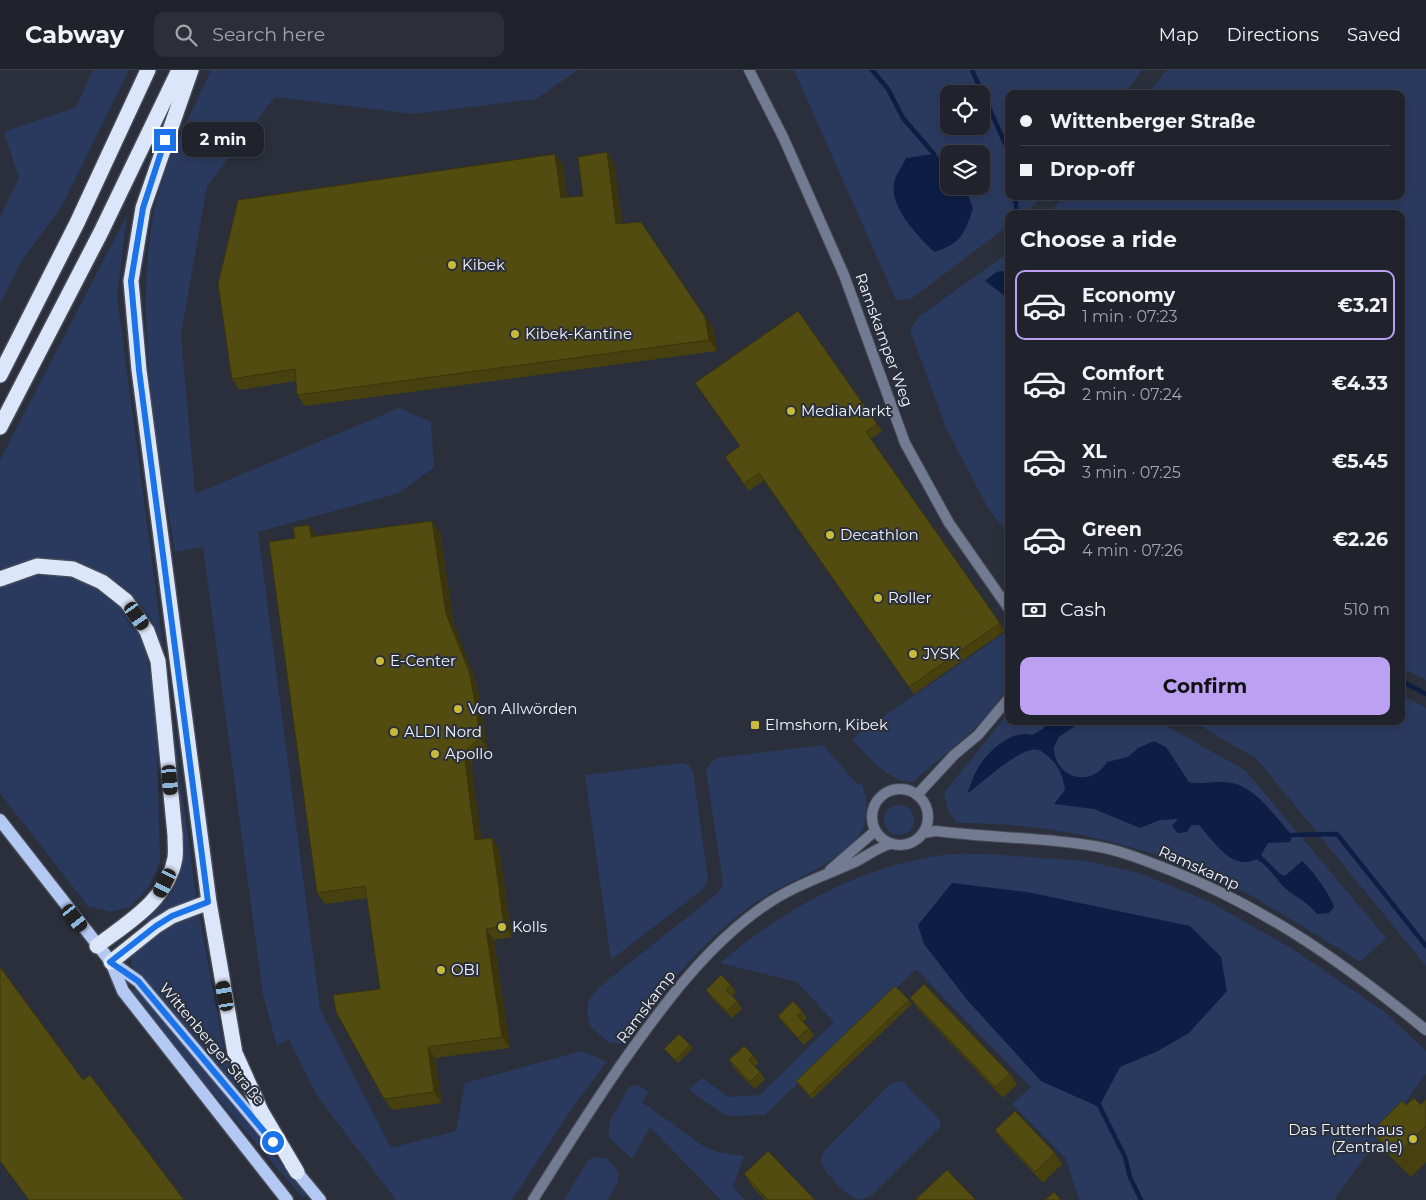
<!DOCTYPE html>
<meta charset="utf-8">
<style>
:root{--surface:#20232c;--page:#2d2f38;--text:#f1f3f6;--muted:#a2a4a9;--line:#3d4048;--accent:#bca0f2}
body{margin:0;font-family:Montserrat,sans-serif;background:var(--page);color:var(--text);height:100vh;display:flex;flex-direction:column;font-size:19px;white-space:nowrap}
*{box-sizing:border-box;margin:0}
p{font-size:16px;color:var(--muted)}
.icon{flex:none;width:28px;height:28px;fill:none;stroke:currentColor;stroke-width:2;stroke-linecap:round;stroke-linejoin:round}
.map{position:relative;flex:1;overflow:hidden}
.drawer{position:absolute;left:1005px;top:140px;width:400px;height:515px;display:flex;flex-direction:column;background:var(--surface);border-radius:10px;box-shadow:0 2px 8px #0003,0 0 0 1px var(--line)}
.drawer>*{flex:none}
.banner{position:absolute;left:1005px;top:20px;width:400px;height:110px;border-radius:10px;box-shadow:0 2px 8px #0003,0 0 0 1px var(--line);display:grid;align-content:center;height:110px;padding:0 15px;background:var(--surface)}
.tools{position:absolute;left:940px;top:15px;display:grid;gap:10px}
.tools a{display:grid;place-items:center;width:50px;height:50px;border-radius:10px;background:var(--surface);box-shadow:0 2px 8px #0003,0 0 0 1px var(--line);font-size:25px}
.end{position:absolute;width:22px;height:22px;margin:-11px;border:6px solid #1a73e8;background:#fff;box-shadow:0 0 0 2px #fff}
.from{border-radius:50%}
.bubble{position:absolute;height:35px;border-radius:10px;background:var(--surface);box-shadow:0 2px 8px #0003,0 0 0 1px var(--line);font-size:16px;font-weight:700;line-height:35px;text-align:center}
.car{position:absolute;width:15px;height:30px;margin:-15px -8px;border-radius:6px;box-shadow:0 0 4px 1px #0007;background:linear-gradient(#222 24%,#8ab4d8 0 40%,#222 0 76%,#8ab4d8 0 86%,#222 0)}
.banner b{display:flex;align-items:center;gap:18px;height:48px;font-size:19px}
.banner b+b{border-top:1px solid var(--line)}
.banner i{width:12px;height:12px;background:var(--text)}
ul{padding:0;list-style:none}
li{display:flex;align-items:center;gap:15px;height:70px;margin:0 10px 8px;padding:0 5px;border:2px solid transparent;border-radius:10px}
li div{flex:1}
li b{display:block;font-size:19px}
li em{font-style:normal;font-weight:700}
li.current{border-color:var(--accent)}
li>.icon{width:45px;height:45px;stroke-width:1.5}
h2{padding:0 15px;font-size:22px;line-height:60px}
.pay{display:flex;align-items:center;gap:12px;height:55px;padding:0 15px;font-size:19px}
.pay p{margin-inline-start:auto}
.action{display:flex;gap:10px;margin-top:auto;padding:10px 15px}
.action a{flex:1;height:58px;border-radius:10px;background:var(--accent);color:#111;font-size:20px;font-weight:700;line-height:58px;text-align:center}
header{display:flex;align-items:center;gap:30px;box-sizing:border-box;height:70px;padding:0 25px;background:var(--surface);border-bottom:1px solid var(--line)}
header strong{font-size:24px}
nav{display:flex;gap:28px;margin-inline-start:auto;font-size:18px}
.search{width:350px;height:45px;background:var(--page);display:flex;align-items:center;gap:12px;box-sizing:border-box;padding:0 18px;border-radius:10px;color:var(--muted);font-size:19px}
.map>svg:first-child{display:block}
.green{fill:#2a3a5e;fill-rule:evenodd}
.water{fill:#0e1d44}
.lines{fill:none;stroke-linecap:round;stroke-linejoin:round}
.stream{stroke:#0e1d44;stroke-width:4.5}
.minor-casing{stroke:#464b56;stroke-width:12}
.tertiary-casing{stroke:#464b56;stroke-width:12}
.primary-casing{stroke:#464b56;stroke-width:15}
.motorway-casing{stroke:#464b56;stroke-width:18}
.minor{stroke:#727b91;stroke-width:10}
.tertiary{stroke:#727b91;stroke-width:10}
.primary{stroke:#b3c8f3;stroke-width:12}
.motorway{stroke:#dce6fb;stroke-width:15}
.wall{fill:#47410f}
.shaded-wall{fill:#3a350c}
.building{fill:#534c11;stroke:#3a350c}
.route{stroke:#1a73e8;stroke-width:6}
.poi-dot{fill:#c9bb3a;stroke:#2a2f3b;stroke-width:2}
.labels{text-anchor:middle;stroke-width:4;stroke-linejoin:round;paint-order:stroke}
.poi-label{font-size:15px;fill:#f1f5fd;stroke:#2a2f3b;text-anchor:start}
.street-label{font-size:15px;fill:#f1f5fd;stroke:#2a2f3b}
</style>
<header>
<strong>Cabway</strong>
<div class="search"><svg class="icon" aria-label="search" viewBox="0 0 24 24"><circle cx="10" cy="10" r="6"/><path d="M15 15l6 6"/></svg>Search here</div>
<nav><a>Map</a><a>Directions</a><a>Saved</a></nav>
</header>
<div class="map">
<svg width="1426" height="1130" viewBox="0 0 1426 1130">
<rect width="100%" height="100%" fill="#2a2f3b"/>
<path class="green" d="M 93,0 L 129,0 L 63,134 L 23,189 L 0,233 L 0,147 L 19,108 L 4,62 L 76,37 Z
M 211,0 L 578,0 L 536,29 L 414,44 L 275,27 L 207,116 L 181,265 L 195,424 L 399,338 L 431,352 L 434,397 L 399,423 L 258,462 L 320,939 L 391,1078 L 456,1061 L 465,1013 L 582,981 L 607,992 L 575,1034 L 512,1130 L 396,1130 L 316,1024 L 289,970 L 277,976 L 263,925 L 203,477 L 175,482 C 157,377 134,252 153,147 C 162,96 190,47 211,0 Z
M 794,0 L 1142,0 L 1124,24 L 1009,24 L 1009,126 L 1044,126 L 1023,144 L 1009,144 L 1009,155 L 911,229 L 896,230 ZM 949,24 L 981,24 L 981,56 L 949,56 ZM 949,84 L 981,84 L 981,116 L 949,116 Z
M 1167,0 L 1426,0 L 1426,610 L 1401,598 L 1401,144 L 1048,144 L 1064,126 L 1401,126 L 1401,24 L 1147,24 Z
M 127,145 L 117,226 L 196,828 L 170,839 L 149,854 L 145,849 L 174,814 L 182,787 L 167,632 L 133,531 L 37,490 L 21,493 L 0,502 L 0,390 Z
M 1009,182 L 1009,466 L 987,436 L 946,358 L 910,260 L 920,246 Z
M 39,505 L 69,506 L 99,516 L 124,538 L 141,567 L 145,580 L 156,633 L 160,792 L 149,817 L 130,837 L 111,842 L 88,836 L 0,723 L 0,518 L 10,512 Z
M 1009,560 C 1009,574 1012,601 1008,613 C 997,646 939,689 912,712 C 887,712 868,685 851,669 Z
M 1401,625 L 1426,638 L 1426,896 L 1257,689 L 1192,651 L 1401,651 Z
M 1009,642 L 1009,651 L 1158,651 L 1246,701 L 1386,868 L 1360,892 C 1329,872 1297,853 1265,834 C 1251,826 1237,817 1222,810 C 1138,773 1048,752 956,753 L 948,740 L 944,723 Z
M 823,675 L 858,715 L 862,714 C 868,729 869,751 859,765 C 836,796 795,807 764,827 C 753,833 743,842 733,850 C 690,884 657,932 621,974 L 608,972 L 590,956 L 587,943 L 588,932 L 598,918 L 719,822 L 723,813 L 706,700 L 710,693 L 717,688 Z
M 681,693 L 689,695 L 693,702 L 708,810 L 704,818 L 611,890 L 585,705 Z
M884 750a15 15 0 1 1 30 0a15 15 0 1 1-30 0Z
M 985,784 L 1086,791 L 1139,803 L 1208,831 L 1291,878 L 1385,942 L 1426,981 L 1426,1004 L 1335,1128 L 1336,1130 L 1079,1130 L 1066,1089 L 1012,1034 L 1031,1017 L 916,899 L 765,1045 L 726,1046 L 689,1020 L 702,1008 L 728,1027 L 760,1025 L 834,952 L 797,912 L 720,893 C 785,839 858,797 943,785 C 957,783 972,784 985,784 Z
M 199,843 L 224,980 L 238,1018 L 236,1020 L 132,896 L 130,884 L 176,849 Z
M 135,917 L 307,1125 L 303,1128 L 206,1015 L 131,921 Z
M 902,1011 L 940,1050 L 941,1056 L 871,1126 C 866,1128 862,1130 856,1129 C 848,1127 822,1100 821,1092 C 820,1088 823,1084 824,1081 L 890,1014 Z
M 637,1015 L 649,1022 L 642,1032 L 706,1078 L 718,1082 L 744,1086 L 733,1117 L 745,1130 L 721,1130 L 650,1057 L 632,1089 L 609,1067 L 609,1052 L 629,1017 Z
M 595,1087 L 607,1089 C 625,1105 619,1112 608,1130 L 564,1130 L 588,1090 Z"/>
<path class="water" d="M 934,84 L 949,93 L 949,116 L 964,116 L 973,138 C 965,163 961,174 934,182 C 918,166 890,139 894,113 C 895,105 903,96 906,88 Z
M 1009,200 L 1009,229 L 985,211 L 996,202 Z
M 1047,651 L 1082,651 L 1059,667 L 1054,677 C 1053,706 1090,720 1107,692 L 1128,687 L 1138,678 L 1154,671 L 1166,677 L 1189,712 C 1202,715 1213,711 1225,712 C 1255,714 1273,745 1292,765 L 1290,772 L 1268,773 L 1261,785 L 1280,804 L 1285,806 L 1302,791 C 1310,797 1332,827 1334,837 L 1329,843 L 1317,844 C 1308,833 1301,830 1290,822 C 1277,813 1271,797 1256,789 C 1232,802 1214,771 1199,755 L 1191,755 L 1187,762 L 1178,763 L 1172,756 L 1178,749 L 1160,750 L 1140,758 L 1094,739 L 1054,734 L 1065,720 C 1063,708 1060,698 1051,689 C 1045,684 1040,678 1031,680 C 1015,683 981,713 967,724 C 971,715 974,703 980,695 C 990,679 1014,659 1032,665 L 1043,659 Z
M 952,813 L 1027,822 L 1190,856 L 1221,887 L 1227,921 L 1189,963 L 1158,981 L 1120,997 L 1099,1037 L 1041,1011 L 968,931 L 924,874 L 918,855 Z"/>
<g class="lines">
<path class="stream" d="M 872,0 L 888,19 L 903,48 L 934,84
M 972,0 L 1009,82
M 1015,126 L 1017,144
M 1401,611 L 1426,624
M 1292,765 L 1337,764 L 1426,876
M 1097,1031 L 1125,1087 L 1130,1107 L 1141,1130"/>
<defs>
<path id="minor" d="M 749,0 L 784,69 L 844,205 L 905,373 L 949,453 L 1009,539
M 917,725 L 954,685 L 978,665 L 1009,628"/>
<path id="tertiary" d="M872 747a28 28 0 1 1 56 0a28 28 0 1 1-56 0Z
M 923,763 L 936,761 C 989,768 1042,767 1094,776 C 1120,780 1146,791 1170,800 C 1268,839 1345,894 1426,960
M 830,800 L 875,761
M 533,1130 C 561,1085 590,1040 620,996 C 661,938 705,877 764,836 C 791,817 823,806 853,793 C 866,787 876,778 890,774"/>
<path id="primary" d="M 0,750 L 111,892 L 123,921 L 287,1130
M 111,892 L 138,911 L 277,1077
M 291,1095 L 320,1130"/>
<path id="motorway" d="M 191,0 L 143,138 L 131,211 L 139,300 L 209,832 L 235,983 L 261,1041 L 297,1102
M 0,305 L 77,153 L 148,0
M 0,357 L 101,162 L 179,0
M 0,509 L 37,496 L 73,499 L 102,512 L 126,531 L 147,561 L 158,591 L 175,765 C 175,773 176,781 175,788 C 168,830 127,853 97,876
M 111,892 L 156,856 L 172,846 L 209,832"/>
</defs>
<use href="#minor" class="minor-casing"/>
<use href="#tertiary" class="tertiary-casing"/>
<use href="#primary" class="primary-casing"/>
<use href="#motorway" class="motorway-casing"/>
<use href="#minor" class="minor"/>
<use href="#tertiary" class="tertiary"/>
<use href="#primary" class="primary"/>
<use href="#motorway" class="motorway"/>
</g>
<path class="wall" d="M 607,82 L 614,93 L 622,154 L 713,258 L 717,281 L 305,336 L 297,325 L 296,311 L 239,320 L 232,309 L 563,95 L 567,128 L 583,126 Z
M 798,241 L 882,361 L 871,369 L 1005,561 L 914,624 L 764,410 L 749,421 L 730,394 L 740,376 Z
M 432,451 L 440,462 L 454,555 L 476,612 L 483,649 L 487,679 L 471,693 L 481,770 L 499,779 L 512,867 L 494,870 L 510,978 L 435,988 L 442,1033 L 392,1040 L 384,1029 L 380,919 L 367,828 L 325,834 L 317,823 L 317,466 Z
M 731,915 L 736,922 L 732,926 L 737,931 L 742,939 L 732,948 L 711,927 L 706,920 Z
M 910,928 L 1010,1004 L 1017,1014 L 1003,1028 L 918,939 Z
M 909,930 L 912,934 L 812,1029 L 799,1015 L 796,1011 Z
M 802,941 L 807,948 L 803,952 L 809,958 L 814,965 L 804,975 L 783,953 L 778,946 Z
M 690,975 L 693,978 L 678,993 L 664,979 Z
M 753,985 L 759,993 L 755,996 L 760,1002 L 765,1009 L 755,1019 L 734,998 L 729,990 Z
M 1426,1029 L 1426,1092 L 1411,1107 L 1386,1082 L 1372,1061 L 1406,1035 L 1421,1035 Z
M 995,1060 L 1055,1083 L 1062,1094 L 1043,1113 L 1003,1071 Z
M 744,1104 L 815,1130 L 765,1130 L 751,1115 Z"/>
<path class="shaded-wall" d="M 607,82 L 614,93 L 624,165 L 616,154 Z
M 555,84 L 563,95 L 569,139 L 561,128 Z
M 641,152 L 713,258 L 717,281 L 709,270 Z
M 432,451 L 440,462 L 454,555 L 476,612 L 483,649 L 487,679 L 480,668 L 446,544 Z
M 309,455 L 317,466 L 311,467 Z
M 464,682 L 471,693 L 483,781 L 475,770 Z
M 492,768 L 499,779 L 512,867 L 504,856 Z
M 486,859 L 494,870 L 510,978 L 502,967 Z
M 428,977 L 435,988 L 442,1033 L 434,1022 Z"/>
<path class="building" d="M 607,82 L 616,154 L 641,152 L 705,247 L 709,270 L 297,325 L 295,299 L 232,309 L 218,214 L 238,130 L 555,84 L 561,128 L 583,126 L 578,87 Z
M 798,241 L 877,354 L 866,362 L 1000,553 L 909,617 L 759,403 L 744,414 L 725,387 L 740,376 L 695,313 Z
M 432,451 L 446,544 L 469,601 L 476,638 L 480,668 L 464,682 L 475,770 L 492,768 L 504,856 L 486,859 L 502,967 L 428,977 L 434,1022 L 384,1029 L 336,942 L 333,925 L 380,919 L 365,816 L 317,823 L 269,472 L 295,468 L 293,457 L 309,455 L 311,467 Z
M 0,897 L 83,1010 L 90,1005 L 184,1130 L 29,1130 L 0,1091 Z
M 721,905 L 731,915 L 726,920 L 737,931 L 727,941 L 706,920 Z
M 924,914 L 1010,1004 L 995,1017 L 910,928 Z
M 895,916 L 909,930 L 810,1025 L 796,1011 Z
M 793,931 L 802,941 L 797,946 L 809,958 L 798,968 L 778,946 Z
M 679,964 L 690,975 L 675,990 L 664,979 Z
M 744,976 L 753,985 L 749,990 L 760,1002 L 750,1012 L 729,990 Z
M 1414,1028 L 1421,1035 L 1426,1029 L 1426,1056 L 1396,1086 L 1372,1061 L 1402,1031 L 1406,1035 Z
M 1015,1041 L 1055,1083 L 1035,1102 L 995,1060 Z
M 768,1081 L 815,1130 L 768,1130 L 744,1104 Z
M 947,1100 L 976,1130 L 915,1130 Z
M 1054,1122 L 1061,1130 L 1045,1130 Z"/>
<g class="lines">
<path class="route" d="M 165,70 L 143,138 L 131,211 L 139,300 L 208,832 L 172,846 L 156,856 L 110,892 L 138,911 L 273,1072"/>
</g>
<g class="poi-dot">
<circle cx="452" cy="195" r="5"/>
<circle cx="515" cy="264" r="5"/>
<circle cx="791" cy="341" r="5"/>
<circle cx="830" cy="465" r="5"/>
<circle cx="878" cy="528" r="5"/>
<circle cx="913" cy="584" r="5"/>
<circle cx="380" cy="591" r="5"/>
<circle cx="458" cy="639" r="5"/>
<rect x="750" y="650" width="10" height="10" rx="2.5"/>
<circle cx="394" cy="662" r="5"/>
<circle cx="435" cy="684" r="5"/>
<circle cx="502" cy="857" r="5"/>
<circle cx="441" cy="900" r="5"/>
<circle cx="1413" cy="1069" r="5"/>
</g>
<g class="labels">
<g class="poi-label">
<text x="462" y="200">Kibek</text>
<text x="525" y="269">Kibek-Kantine</text>
<text x="801" y="346">MediaMarkt</text>
<text x="840" y="470">Decathlon</text>
<text x="888" y="533">Roller</text>
<text x="923" y="589">JYSK</text>
<text x="390" y="596">E-Center</text>
<text x="468" y="644">Von Allwörden</text>
<text x="765" y="660">Elmshorn, Kibek</text>
<text x="404" y="667">ALDI Nord</text>
<text x="445" y="689">Apollo</text>
<text x="512" y="862">Kolls</text>
<text x="451" y="905">OBI</text>
<text x="1403" y="1065" text-anchor="end">Das Futterhaus<tspan x="1403" dy="17">(Zentrale)</tspan></text>
</g>
<g class="street-label">
<text transform="translate(884 270) rotate(70)" y="5">Ramskamper Weg</text>
<text transform="translate(1199 798) rotate(24)" y="5">Ramskamp</text>
<text transform="translate(646 937) rotate(-53)" y="5">Ramskamp</text>
<text transform="translate(212 974) rotate(50)" y="5">Wittenberger Straße</text>
</g>
</g>
</svg>
<div class="tools">
<a><svg class="icon" aria-label="locate" viewBox="0 0 24 24"><circle cx="12" cy="12" r="6"/><path d="M12 2v4M12 18v4M2 12h4M18 12h4"/></svg></a>
<a><svg class="icon" aria-label="layers" viewBox="0 0 24 24"><path d="M12 4l9 5-9 5-9-5zM3 14l9 5 9-5"/></svg></a>
</div>
<i class="end from" style="left:273px;top:1072px"></i>
<i class="end" style="left:165px;top:70px"></i>
<div class="bubble" style="left:182px;top:52px;width:82px">2 min</div>
<i class="car" style="left:137px;top:546px;rotate:145deg"></i>
<i class="car" style="left:170px;top:710px;rotate:175deg"></i>
<i class="car" style="left:165px;top:813px;rotate:207deg"></i>
<i class="car" style="left:75px;top:848px;rotate:142deg"></i>
<i class="car" style="left:225px;top:926px;rotate:350deg"></i>
<div class="banner">
<b><i class="from"></i>Wittenberger Straße</b>
<b><i></i>Drop-off</b>
</div>
<section class="drawer">
<h2>Choose a ride</h2>
<ul>
<li class="current"><svg class="icon" aria-label="car" viewBox="0 0 24 24"><path d="M5 17H2v-5l4-1 3-4h7l3 4 3 1v5h-3M9 17h6M6 11h13"/><circle cx="7" cy="17" r="2"/><circle cx="17" cy="17" r="2"/></svg><div><b>Economy</b><p>1 min · 07:23</p></div><em>€3.21</em></li>
<li><svg class="icon" aria-label="car" viewBox="0 0 24 24"><path d="M5 17H2v-5l4-1 3-4h7l3 4 3 1v5h-3M9 17h6M6 11h13"/><circle cx="7" cy="17" r="2"/><circle cx="17" cy="17" r="2"/></svg><div><b>Comfort</b><p>2 min · 07:24</p></div><em>€4.33</em></li>
<li><svg class="icon" aria-label="car" viewBox="0 0 24 24"><path d="M5 17H2v-5l4-1 3-4h7l3 4 3 1v5h-3M9 17h6M6 11h13"/><circle cx="7" cy="17" r="2"/><circle cx="17" cy="17" r="2"/></svg><div><b>XL</b><p>3 min · 07:25</p></div><em>€5.45</em></li>
<li><svg class="icon" aria-label="car" viewBox="0 0 24 24"><path d="M5 17H2v-5l4-1 3-4h7l3 4 3 1v5h-3M9 17h6M6 11h13"/><circle cx="7" cy="17" r="2"/><circle cx="17" cy="17" r="2"/></svg><div><b>Green</b><p>4 min · 07:26</p></div><em>€2.26</em></li>
</ul>
<div class="pay"><svg class="icon" aria-label="cash" viewBox="0 0 24 24"><path d="M3 7h18v10H3z"/><circle cx="12" cy="12" r="2"/></svg>Cash<p>510 m</p></div>
<div class="action"><a>Confirm</a></div>
</section>
</div>
